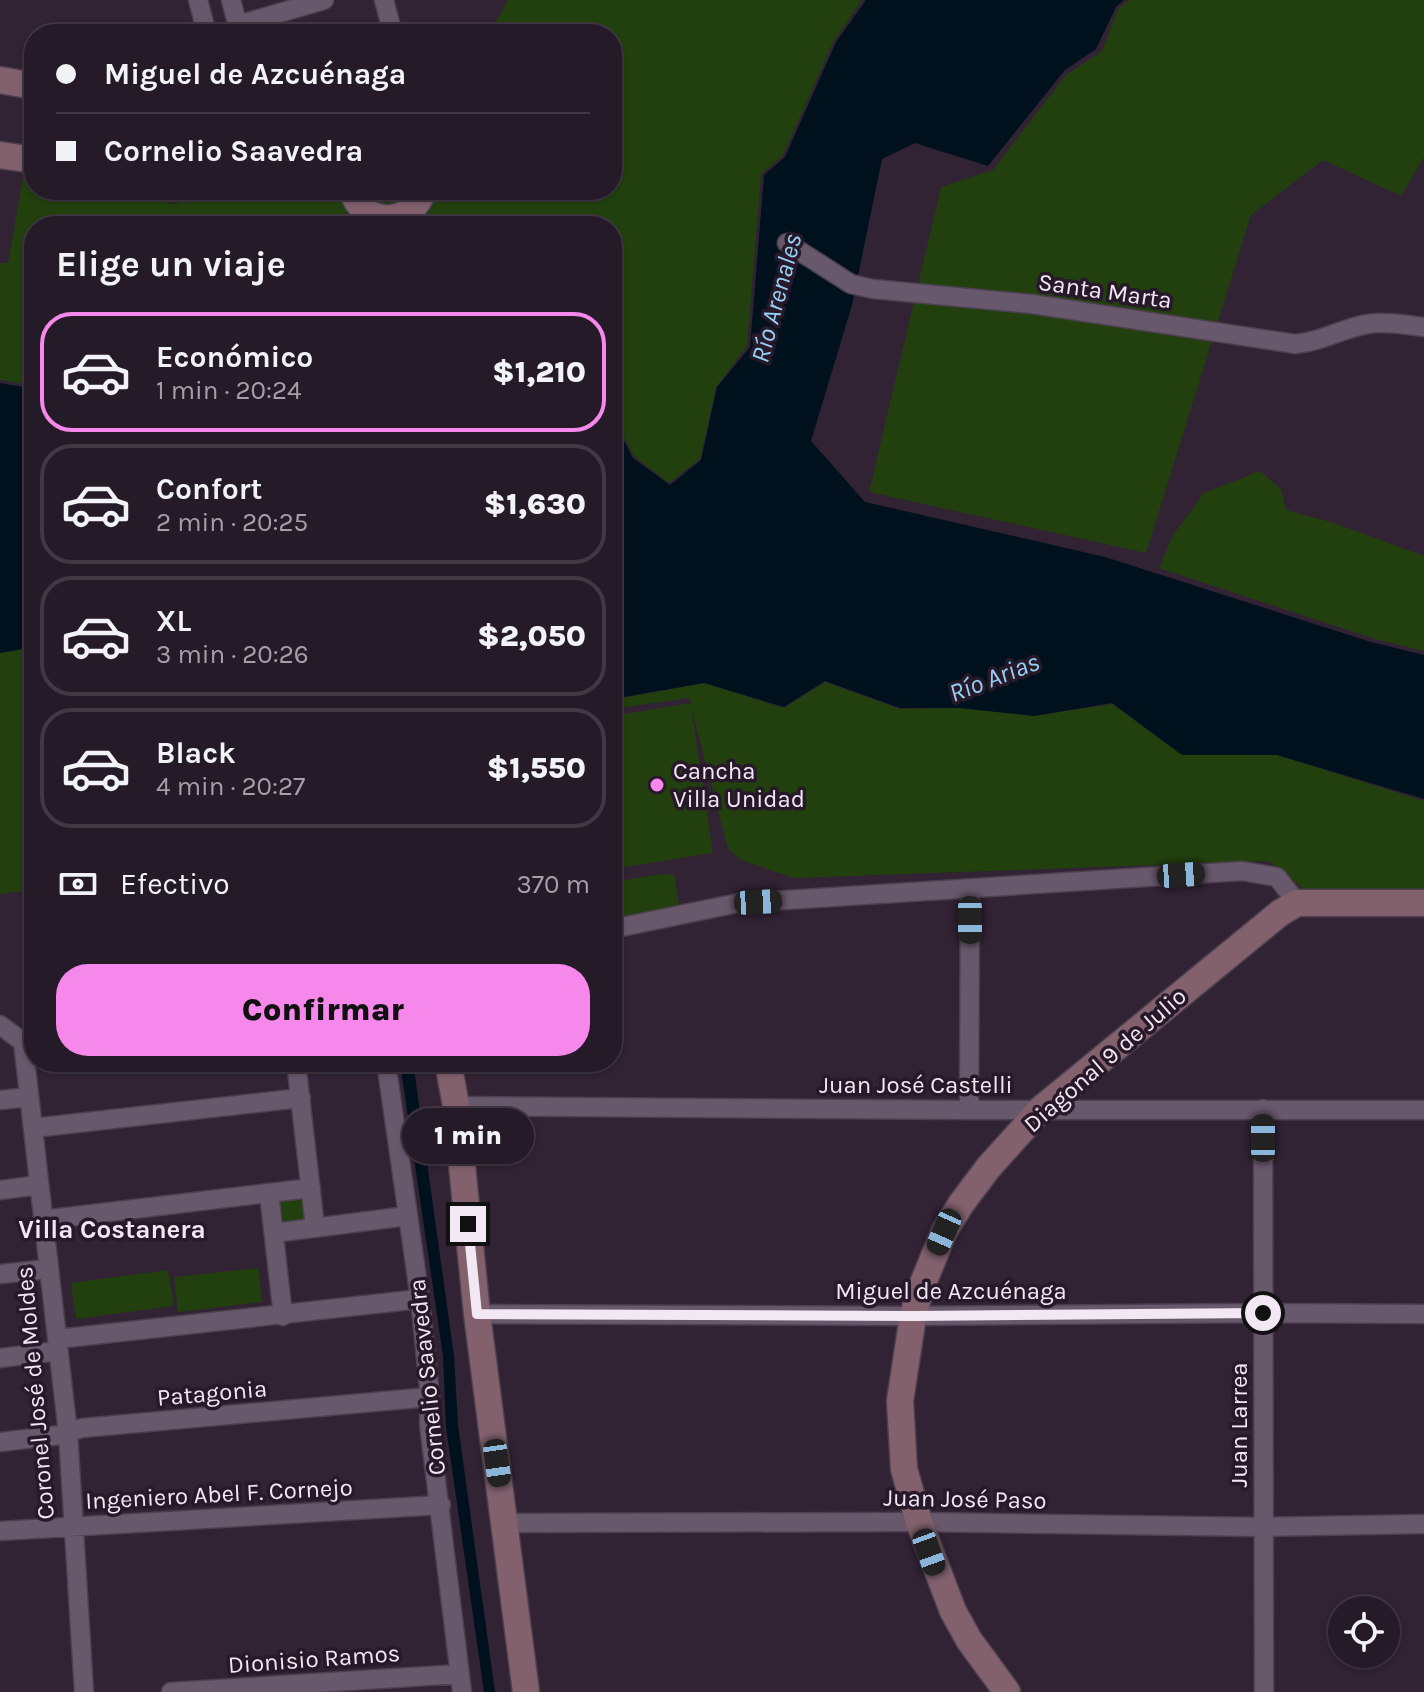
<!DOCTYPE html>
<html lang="es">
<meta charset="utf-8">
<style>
:root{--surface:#251a27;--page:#2d232f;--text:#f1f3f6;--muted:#a3a1a7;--line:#423844;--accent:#f788eb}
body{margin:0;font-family:Karla,sans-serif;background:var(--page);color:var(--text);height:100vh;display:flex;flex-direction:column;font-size:30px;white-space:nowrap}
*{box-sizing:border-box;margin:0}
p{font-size:26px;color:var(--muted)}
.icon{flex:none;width:44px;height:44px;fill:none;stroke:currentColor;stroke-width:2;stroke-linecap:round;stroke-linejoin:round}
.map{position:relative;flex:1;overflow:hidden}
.sheet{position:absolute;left:24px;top:216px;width:598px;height:856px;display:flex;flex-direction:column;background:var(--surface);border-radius:32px;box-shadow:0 2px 6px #0004,0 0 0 2px var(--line)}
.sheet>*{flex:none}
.hud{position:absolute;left:24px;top:24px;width:598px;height:176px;border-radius:32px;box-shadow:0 2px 6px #0004,0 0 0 2px var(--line);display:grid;align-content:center;height:176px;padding:0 32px;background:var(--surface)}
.controls{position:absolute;left:1328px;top:1596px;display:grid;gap:16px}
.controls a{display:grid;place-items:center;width:72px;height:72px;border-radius:50%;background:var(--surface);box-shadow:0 2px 6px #0004,0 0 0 2px var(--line);font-size:40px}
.end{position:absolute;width:36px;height:36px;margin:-18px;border:10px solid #f1e8f3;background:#111;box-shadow:0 0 0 4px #111}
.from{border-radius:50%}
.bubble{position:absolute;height:56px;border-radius:28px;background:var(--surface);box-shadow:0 2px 6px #0004,0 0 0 2px var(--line);font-size:26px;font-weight:800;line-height:56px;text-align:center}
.car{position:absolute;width:24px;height:48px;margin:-24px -12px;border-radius:10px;box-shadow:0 0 6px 2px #0007;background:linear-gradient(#222 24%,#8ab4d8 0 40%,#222 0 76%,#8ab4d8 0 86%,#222 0)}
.hud b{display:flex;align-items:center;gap:28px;height:76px;font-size:30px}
.hud b+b{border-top:2px solid var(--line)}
.hud i{width:20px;height:20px;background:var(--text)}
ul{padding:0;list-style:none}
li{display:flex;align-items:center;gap:24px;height:120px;margin:0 16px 12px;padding:0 16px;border:4px solid var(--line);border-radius:32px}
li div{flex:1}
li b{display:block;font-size:30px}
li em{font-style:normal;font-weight:800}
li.current{border-color:var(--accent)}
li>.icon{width:72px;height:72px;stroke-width:1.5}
h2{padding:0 32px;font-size:36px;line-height:96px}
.pay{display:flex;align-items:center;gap:20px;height:88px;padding:0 32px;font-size:30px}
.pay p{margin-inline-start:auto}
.action{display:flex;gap:16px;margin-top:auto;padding:16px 32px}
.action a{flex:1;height:92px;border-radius:32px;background:var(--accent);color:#111;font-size:32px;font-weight:800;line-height:92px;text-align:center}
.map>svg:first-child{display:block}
.green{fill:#22400e}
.water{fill:#00111e}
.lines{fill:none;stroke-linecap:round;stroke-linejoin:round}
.street-casing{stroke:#4c404f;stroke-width:21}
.secondary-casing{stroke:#4c404f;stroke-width:29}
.street{stroke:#68586c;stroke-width:18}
.secondary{stroke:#82616d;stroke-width:26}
.route{stroke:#f1e8f3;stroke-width:10}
.poi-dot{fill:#f788eb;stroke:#271929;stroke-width:3}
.labels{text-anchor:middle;stroke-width:7;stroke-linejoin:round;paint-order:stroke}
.street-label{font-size:24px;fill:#f1e8f3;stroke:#271929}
.poi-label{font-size:24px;fill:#f1e8f3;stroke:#271929;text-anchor:start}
.water-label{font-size:26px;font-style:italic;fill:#95d1f6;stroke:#271929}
.neighbourhood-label{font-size:26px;font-weight:bold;fill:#f1e8f3;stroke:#271929}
</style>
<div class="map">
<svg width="1424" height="1692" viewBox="0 0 1424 1692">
<rect width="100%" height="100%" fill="#312234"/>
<path class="green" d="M 508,0 L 862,0 L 833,42 L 783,155 L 761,174 L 747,346 L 716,387 L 700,459 L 669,483 L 634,456 L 612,415 L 612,226 L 34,226 L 34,386 L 0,380 L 0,263 L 8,263 L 23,177 L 34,179 L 34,190 L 98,190 L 177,204 L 193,190 L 612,190 L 612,34 L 474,34 L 492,29 Z
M 1129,0 L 1424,0 L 1424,157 L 1401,196 L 1323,160 L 1251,215 L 1146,553 L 869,492 L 941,187 L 993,170 L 1066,75 L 1102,51 L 1118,9 Z
M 1260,471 L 1281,489 L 1286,510 L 1334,523 L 1424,556 L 1424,651 L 1375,639 L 1159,568 L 1173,535 L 1204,493 Z
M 34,647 L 34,890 L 0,894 L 0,653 Z
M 825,682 L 900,709 L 959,708 L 1034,716 L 1112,704 L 1182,755 L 1277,755 L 1424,801 L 1424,891 L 1304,889 L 1268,861 L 794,878 L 741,860 L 728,849 L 691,707 L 713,853 L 612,869 L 612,716 L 691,703 L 689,698 L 612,709 L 612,700 L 704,683 L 784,708 Z
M 674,874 L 679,904 L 648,914 L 612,919 L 612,882 L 654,875 Z
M 302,1196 L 310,1221 L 281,1226 L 275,1201 Z
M 258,1268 L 262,1302 L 178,1312 L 174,1277 Z
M 168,1270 L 174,1306 L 76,1319 L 71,1283 Z"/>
<path class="water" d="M 866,0 L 1124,0 L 1116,7 L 1096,49 L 1065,70 L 988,166 L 915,143 L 882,159 L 852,305 L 811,441 L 865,502 L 1105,557 L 1371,642 L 1424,655 L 1424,799 L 1277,755 L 1182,755 L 1112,703 L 1034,716 L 959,708 L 900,708 L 825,681 L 784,707 L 704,683 L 612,699 L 612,418 L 633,458 L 670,485 L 701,460 L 717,387 L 750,347 L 764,175 L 785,157 L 836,42 Z
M 0,383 L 34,389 L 34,647 L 0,653 Z
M 400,1062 L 413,1062 L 454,1356 L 458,1425 L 495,1692 L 484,1692 L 446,1427 L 443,1356 Z"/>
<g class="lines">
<defs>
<path id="street" d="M 198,0 L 207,34
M 231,0 L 240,34
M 384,0 L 393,34
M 238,25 L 324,0
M 787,243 L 851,284 L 873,289 L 1032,304 L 1295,344 C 1322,342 1342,328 1368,324 C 1385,321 1406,325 1424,327
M 612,929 L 738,903 L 1242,871 L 1277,877 L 1297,903
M 0,1025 L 23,1042
M 23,1042 L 68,1433 L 84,1692
M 296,1062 L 315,1227
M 386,1062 L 420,1299 L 430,1397 L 429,1424 L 462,1692
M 0,1100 L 29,1097
M 456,1106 L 969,1110 L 1424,1110
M 1263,1109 L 1264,1692
M 969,1110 L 970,889
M 33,1128 L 301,1098
M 0,1190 L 39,1185
M 269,1193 L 283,1316
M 42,1220 L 311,1188
M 274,1233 L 407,1216
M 0,1274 L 48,1269
M 477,1314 L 913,1316 L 1263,1313 L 1424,1314
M 57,1339 L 420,1299
M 0,1358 L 58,1351
M 0,1442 L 60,1435 L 82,1428 L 430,1397
M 505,1523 L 919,1522 L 1263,1527 L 1424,1524
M 0,1531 L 441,1505
M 171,1692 L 460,1674"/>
<path id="secondary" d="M 0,80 L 34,86
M 0,155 L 34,160
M 352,190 C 363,228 412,227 423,190
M 448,1062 L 456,1106 L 477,1314 L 526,1692
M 1007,1692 L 969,1640 L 953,1611 L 919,1522 L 904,1469 L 900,1401 L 913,1316 L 921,1288 L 944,1232 L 961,1204 L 988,1168 L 1041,1109 L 1280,913 L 1297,903 L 1424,903"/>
</defs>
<use href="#street" class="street-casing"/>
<use href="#secondary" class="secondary-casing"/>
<use href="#street" class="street"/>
<use href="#secondary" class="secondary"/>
</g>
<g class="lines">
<path class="route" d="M 468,1224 L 477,1314 L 913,1316 L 1263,1313"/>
</g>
<circle class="poi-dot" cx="657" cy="785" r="8"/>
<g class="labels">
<g class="street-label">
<text transform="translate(1105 291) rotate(8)" y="8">Santa Marta</text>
<text transform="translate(1105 1060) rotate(-41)" y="8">Diagonal 9 de Julio</text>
<text x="916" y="1093">Juan José Castelli</text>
<text x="951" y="1299">Miguel de Azcuénaga</text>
<text transform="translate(427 1377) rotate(-96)" y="8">Cornelio Saavedra</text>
<text transform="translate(35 1393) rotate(-95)" y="8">Coronel José de Moldes</text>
<text transform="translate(212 1393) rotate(-5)" y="8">Patagonia</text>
<text transform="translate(1239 1425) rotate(-90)" y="8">Juan Larrea</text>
<text transform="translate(219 1494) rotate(-3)" y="8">Ingeniero Abel F. Cornejo</text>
<text transform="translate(965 1499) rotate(1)" y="8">Juan José Paso</text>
<text transform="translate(314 1659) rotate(-4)" y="8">Dionisio Ramos</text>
</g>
<g class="poi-label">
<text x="673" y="779">Cancha<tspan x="673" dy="28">Villa Unidad</tspan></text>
</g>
<g class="water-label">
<text transform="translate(776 298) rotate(-75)" y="9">Río Arenales</text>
<text transform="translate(994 677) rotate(-21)" y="9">Río Arias</text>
</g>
<g class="neighbourhood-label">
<text x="112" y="1238">Villa Costanera</text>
</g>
</g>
</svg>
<div class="controls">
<a><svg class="icon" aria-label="locate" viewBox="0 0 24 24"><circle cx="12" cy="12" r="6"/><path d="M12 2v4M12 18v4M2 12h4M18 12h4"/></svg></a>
</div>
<i class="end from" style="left:1263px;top:1313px"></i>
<i class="end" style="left:468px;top:1224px"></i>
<div class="bubble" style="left:402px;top:1108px;width:132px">1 min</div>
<i class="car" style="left:1181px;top:875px;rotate:86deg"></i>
<i class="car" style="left:758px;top:902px;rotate:87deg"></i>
<i class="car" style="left:970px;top:920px;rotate:180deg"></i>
<i class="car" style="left:1263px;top:1138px;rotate:0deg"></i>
<i class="car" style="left:944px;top:1232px;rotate:204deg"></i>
<i class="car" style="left:497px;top:1463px;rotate:172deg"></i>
<i class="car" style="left:929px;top:1552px;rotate:160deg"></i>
<div class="hud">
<b><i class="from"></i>Miguel de Azcuénaga</b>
<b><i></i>Cornelio Saavedra</b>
</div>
<section class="sheet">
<h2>Elige un viaje</h2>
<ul>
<li class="current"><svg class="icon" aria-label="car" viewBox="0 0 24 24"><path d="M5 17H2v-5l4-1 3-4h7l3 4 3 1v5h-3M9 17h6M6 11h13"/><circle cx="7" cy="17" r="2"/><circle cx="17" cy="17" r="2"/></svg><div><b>Económico</b><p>1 min · 20:24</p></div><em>$1,210</em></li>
<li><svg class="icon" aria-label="car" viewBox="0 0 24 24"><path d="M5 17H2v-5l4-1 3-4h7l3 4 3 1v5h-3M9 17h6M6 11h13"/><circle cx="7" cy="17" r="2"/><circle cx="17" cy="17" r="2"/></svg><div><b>Confort</b><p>2 min · 20:25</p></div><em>$1,630</em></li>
<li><svg class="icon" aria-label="car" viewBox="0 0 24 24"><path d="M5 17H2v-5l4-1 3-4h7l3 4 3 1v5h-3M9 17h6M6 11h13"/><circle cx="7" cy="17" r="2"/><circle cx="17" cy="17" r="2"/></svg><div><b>XL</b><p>3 min · 20:26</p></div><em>$2,050</em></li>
<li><svg class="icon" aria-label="car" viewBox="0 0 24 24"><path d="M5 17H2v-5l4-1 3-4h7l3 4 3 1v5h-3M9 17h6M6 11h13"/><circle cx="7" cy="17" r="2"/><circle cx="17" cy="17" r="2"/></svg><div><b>Black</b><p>4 min · 20:27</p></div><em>$1,550</em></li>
</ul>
<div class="pay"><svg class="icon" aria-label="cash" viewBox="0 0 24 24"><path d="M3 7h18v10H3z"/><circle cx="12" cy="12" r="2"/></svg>Efectivo<p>370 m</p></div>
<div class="action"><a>Confirmar</a></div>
</section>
</div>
